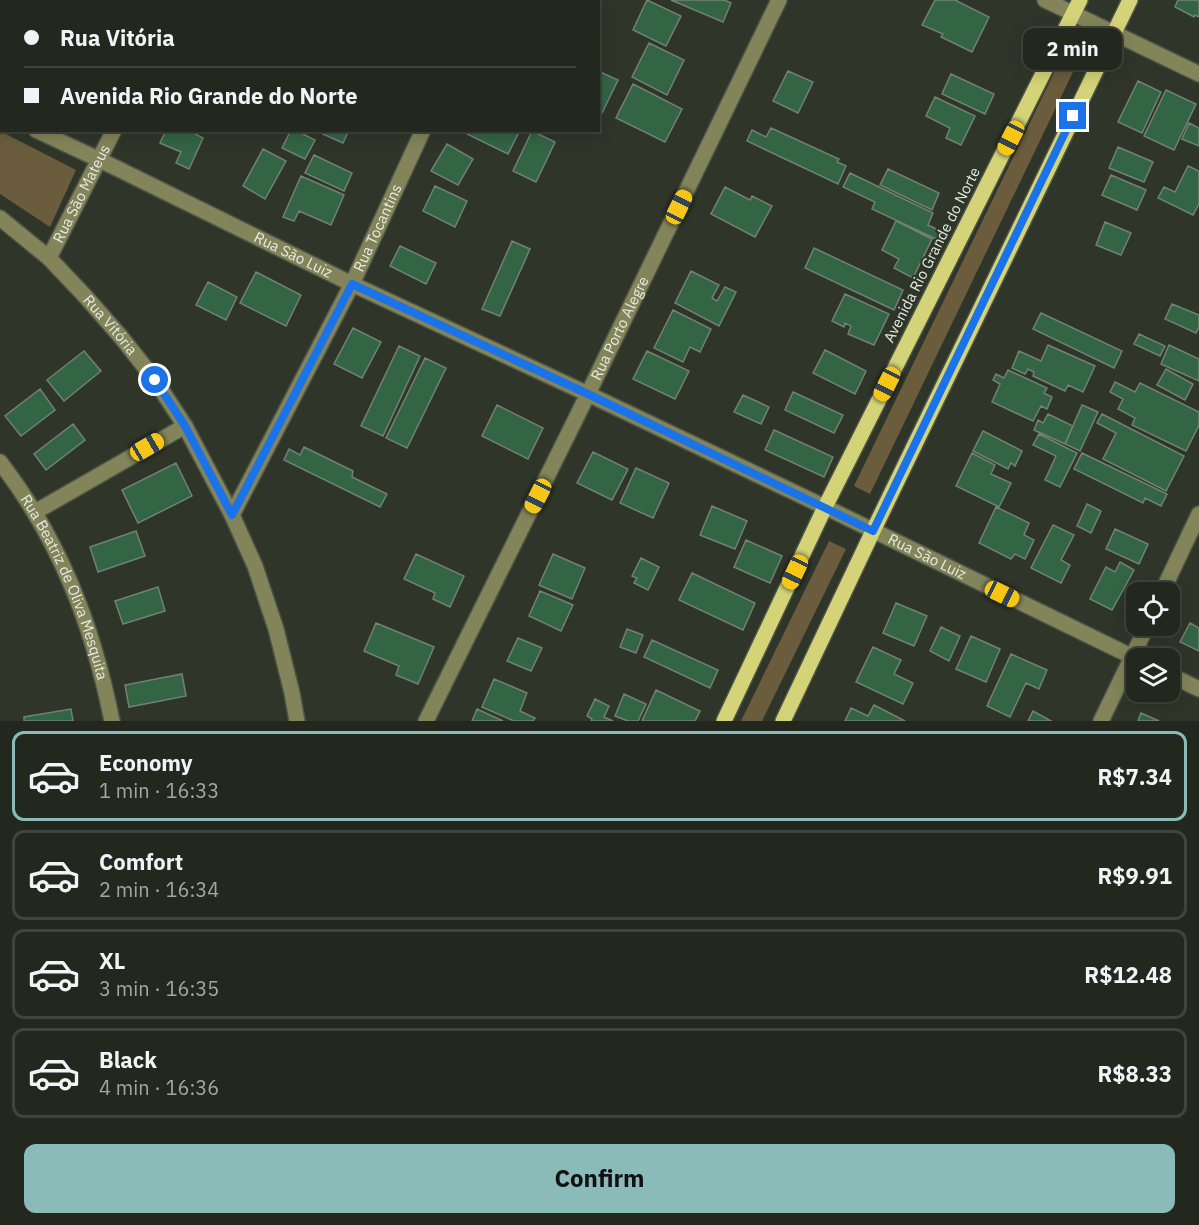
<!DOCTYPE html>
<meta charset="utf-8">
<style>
:root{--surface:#23281f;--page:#2f342c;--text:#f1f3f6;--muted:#a3a6a4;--line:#40443d;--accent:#8bbbb9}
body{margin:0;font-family:"IBM Plex Sans",sans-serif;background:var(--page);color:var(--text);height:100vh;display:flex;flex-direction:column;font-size:22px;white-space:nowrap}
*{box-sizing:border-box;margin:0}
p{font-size:20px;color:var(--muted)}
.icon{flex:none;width:33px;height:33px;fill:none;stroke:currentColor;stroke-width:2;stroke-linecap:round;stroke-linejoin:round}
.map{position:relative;height:721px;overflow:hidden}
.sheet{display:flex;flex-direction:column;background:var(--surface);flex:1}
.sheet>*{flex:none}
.guide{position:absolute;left:0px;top:0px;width:600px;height:132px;box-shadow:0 3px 15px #0003,0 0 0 2px var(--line);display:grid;align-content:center;height:132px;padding:0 24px;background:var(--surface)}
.buttons{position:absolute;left:1126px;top:582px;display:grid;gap:12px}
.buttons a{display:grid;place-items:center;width:54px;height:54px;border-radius:12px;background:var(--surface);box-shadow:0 3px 15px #0003,0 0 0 2px var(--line);font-size:30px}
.end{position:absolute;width:27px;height:27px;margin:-14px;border:8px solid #1a73e8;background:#fff;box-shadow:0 0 0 3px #fff}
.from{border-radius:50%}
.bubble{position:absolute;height:42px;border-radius:12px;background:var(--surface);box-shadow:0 3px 15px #0003,0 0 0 2px var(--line);font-size:20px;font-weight:700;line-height:42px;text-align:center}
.car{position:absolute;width:18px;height:36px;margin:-18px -9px;border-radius:8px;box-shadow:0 0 4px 2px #0007;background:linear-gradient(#f5c518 24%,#345 0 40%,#f5c518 0 76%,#345 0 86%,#f5c518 0)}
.guide b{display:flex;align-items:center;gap:21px;height:57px;font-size:22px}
.guide b+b{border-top:2px solid var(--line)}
.guide i{width:15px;height:15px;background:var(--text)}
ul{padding:10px 0 0;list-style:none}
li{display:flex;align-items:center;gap:18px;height:90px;margin:0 12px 9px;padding:0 12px;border:3px solid var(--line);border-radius:12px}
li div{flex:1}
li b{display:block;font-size:22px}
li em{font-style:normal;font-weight:700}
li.selected{border-color:var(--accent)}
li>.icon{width:54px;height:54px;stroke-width:1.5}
.action{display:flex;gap:12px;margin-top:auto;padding:12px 24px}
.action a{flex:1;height:69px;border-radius:12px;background:var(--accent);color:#111;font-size:24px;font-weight:700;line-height:69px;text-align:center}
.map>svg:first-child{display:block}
.green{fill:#6b5c3d}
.building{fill:#336444;stroke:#728176;stroke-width:1.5}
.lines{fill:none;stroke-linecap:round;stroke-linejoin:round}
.minor-casing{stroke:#4c5347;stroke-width:18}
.major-casing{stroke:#4c5347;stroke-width:18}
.minor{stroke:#838459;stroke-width:15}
.major{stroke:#d4d378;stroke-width:15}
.route{stroke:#1a73e8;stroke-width:8}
.labels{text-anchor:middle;stroke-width:4.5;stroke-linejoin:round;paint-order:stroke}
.street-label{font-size:15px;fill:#e7ebe3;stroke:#2f3629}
</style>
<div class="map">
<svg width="1199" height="721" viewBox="0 0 1199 721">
<rect width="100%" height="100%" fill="#2f3629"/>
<path class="green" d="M 1069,42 L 1084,49 L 870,494 L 854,486 Z
M 0,131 L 76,170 L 50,227 L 0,194 Z
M 829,541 L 846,549 L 762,721 L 741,721 Z"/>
<path class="building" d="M 214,0 L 247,0 L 250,2 L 214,2 Z
M 273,0 L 298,0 L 301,2 L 272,2 Z
M 647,0 L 681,16 L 666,46 L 633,30 Z
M 671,0 L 724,0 L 731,3 L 723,22 Z
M 935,0 L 955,0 L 989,17 L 972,52 L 941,37 L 943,34 L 922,25 Z
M 1178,0 L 1199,0 L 1199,17 L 1195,15 L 1194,17 L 1175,7 Z
M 649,43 L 684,60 L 667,95 L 632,77 Z
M 598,71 L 618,80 L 602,113 L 598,111 Z
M 788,71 L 813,82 L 798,113 L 773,101 Z
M 951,74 L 994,94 L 985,114 L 942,94 Z
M 1138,81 L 1161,92 L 1142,133 L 1118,122 Z
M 633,84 L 682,109 L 665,142 L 616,118 Z
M 1166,90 L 1196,104 L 1174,150 L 1144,136 Z
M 935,97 L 975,116 L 961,145 L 946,138 L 950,128 L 926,116 Z
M 1189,123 L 1199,128 L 1199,146 L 1182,139 Z
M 771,128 L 839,159 L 837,162 L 846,166 L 838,184 L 747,141 L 752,130 L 766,137 Z
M 166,130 L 188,130 L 203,138 L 189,169 L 176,163 L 181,152 L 160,143 Z
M 291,130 L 295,130 L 315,140 L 305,159 L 282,148 Z
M 314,130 L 349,130 L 343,143 Z
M 459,130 L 520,130 L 508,154 Z
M 532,131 L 555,142 L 536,182 L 513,171 Z
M 447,144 L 473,159 L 458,185 L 431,171 Z
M 1118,147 L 1153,162 L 1144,182 L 1109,168 Z
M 263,149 L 286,161 L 265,199 L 243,186 Z
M 314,155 L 352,173 L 344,191 L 305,173 Z
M 1188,166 L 1199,171 L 1199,204 L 1193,215 L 1158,198 L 1164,187 L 1175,192 Z
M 888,169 L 939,193 L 932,210 L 880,185 Z
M 850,173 L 933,213 L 928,225 L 943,232 L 938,240 L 872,209 L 875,202 L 843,187 Z
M 1111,175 L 1146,190 L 1137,210 L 1102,195 Z
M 301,176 L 344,195 L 331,225 L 299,211 L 294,221 L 283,217 Z
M 435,186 L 467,201 L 455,227 L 423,211 Z
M 725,187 L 750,200 L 752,196 L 772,206 L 755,237 L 711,214 Z
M 896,221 L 932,239 L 913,278 L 894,268 L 899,259 L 882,250 Z
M 1105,222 L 1131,233 L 1121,255 L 1096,245 Z
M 512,241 L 530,249 L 500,316 L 482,309 Z
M 400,246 L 436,263 L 426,284 L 390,266 Z
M 814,248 L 903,290 L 894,310 L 805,268 Z
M 691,271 L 719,285 L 712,298 L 717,301 L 725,287 L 736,292 L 719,326 L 675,303 Z
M 256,272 L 301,295 L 286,326 L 240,303 Z
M 208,282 L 237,297 L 226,320 L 196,305 Z
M 845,294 L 889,314 L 874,345 L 848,334 L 851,326 L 845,323 L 844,327 L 832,321 Z
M 1172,304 L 1199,315 L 1199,327 L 1196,333 L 1165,319 Z
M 673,310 L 711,329 L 700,352 L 690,347 L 683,362 L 654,348 Z
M 1041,313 L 1122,351 L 1114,368 L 1033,329 Z
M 353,328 L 381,342 L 362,378 L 334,364 Z
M 1139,334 L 1165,346 L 1160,356 L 1134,344 Z
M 1048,345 L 1095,366 L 1083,392 L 1068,385 L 1065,391 L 1033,376 L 1034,372 L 1028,369 L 1025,374 L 1012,368 L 1019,351 L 1041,361 Z
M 1169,345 L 1199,359 L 1199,381 L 1161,364 Z
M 399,346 L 420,356 L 383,436 L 361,426 Z
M 825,350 L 866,371 L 855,394 L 813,373 Z
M 84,351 L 101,371 L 64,401 L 47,380 Z
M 647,351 L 689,371 L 675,399 L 633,379 Z
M 425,358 L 446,368 L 407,448 L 386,438 Z
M 1166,369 L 1193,384 L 1185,400 L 1157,385 Z
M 1008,370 L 1047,388 L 1044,393 L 1052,397 L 1047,409 L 1041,406 L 1033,421 L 992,402 L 1000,384 L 993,380 L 996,374 L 1004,378 Z
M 1115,382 L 1135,392 L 1140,383 L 1199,412 L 1199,425 L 1186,451 L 1132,425 L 1135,418 L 1118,409 L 1123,399 L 1110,392 Z
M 40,389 L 55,410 L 21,436 L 5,416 Z
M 793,392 L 843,415 L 834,433 L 785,410 Z
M 743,395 L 769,407 L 761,424 L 734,412 Z
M 497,405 L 543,428 L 528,459 L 482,436 Z
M 1082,405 L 1098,412 L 1080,451 L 1065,444 Z
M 1048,414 L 1073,426 L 1065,444 L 1034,430 L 1038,420 L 1043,423 Z
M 1102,414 L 1184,456 L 1166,491 L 1103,459 L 1116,433 L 1097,423 Z
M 73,424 L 85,440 L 46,470 L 34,454 Z
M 774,430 L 833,457 L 824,477 L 765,450 Z
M 983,431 L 1022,451 L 1015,466 L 1011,463 L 1008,469 L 973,451 Z
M 1039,434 L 1077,453 L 1060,487 L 1045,480 L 1056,456 L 1033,445 Z
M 304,447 L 353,471 L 352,477 L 387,494 L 380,507 L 284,460 L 289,449 L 300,455 Z
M 593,452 L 628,469 L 612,500 L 577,483 Z
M 972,453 L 995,465 L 991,474 L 1011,483 L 999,507 L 956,486 Z
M 1082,453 L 1167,494 L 1161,506 L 1145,498 L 1143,503 L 1074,469 Z
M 176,463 L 192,496 L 138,523 L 122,490 Z
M 636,468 L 669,483 L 653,518 L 620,503 Z
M 1087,504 L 1101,511 L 1091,533 L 1077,526 Z
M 712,506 L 747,521 L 735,549 L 700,535 Z
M 996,507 L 1029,523 L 1024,535 L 1034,540 L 1025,559 L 1015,554 L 1011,559 L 979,543 Z
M 1053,525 L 1074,535 L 1061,560 L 1070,565 L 1061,583 L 1031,568 Z
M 1115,529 L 1148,544 L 1139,564 L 1106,549 Z
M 136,531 L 145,556 L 98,572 L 90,547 Z
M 746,540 L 782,556 L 770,583 L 734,567 Z
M 416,554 L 464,576 L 450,607 L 433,599 L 435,593 L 404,579 Z
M 553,554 L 585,568 L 572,599 L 539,585 Z
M 641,558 L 659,567 L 648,590 L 634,583 L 637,578 L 632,576 Z
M 1120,562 L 1134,570 L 1112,610 L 1090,599 L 1106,567 L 1115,572 Z
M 692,573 L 755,603 L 743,630 L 679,600 Z
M 158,587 L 165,611 L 123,624 L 115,601 Z
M 540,591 L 573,605 L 561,631 L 529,616 Z
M 896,603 L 927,616 L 914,646 L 883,633 Z
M 376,623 L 434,647 L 418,684 L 396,675 L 399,666 L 364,651 Z
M 1190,623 L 1199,628 L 1199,651 L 1180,642 Z
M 941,627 L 960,636 L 949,661 L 930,651 Z
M 627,629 L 643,635 L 636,653 L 620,647 Z
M 971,636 L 1000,649 L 986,682 L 956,669 Z
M 518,638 L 542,648 L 531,671 L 507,661 Z
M 652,640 L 718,670 L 710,688 L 644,657 Z
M 873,647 L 901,660 L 894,674 L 913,683 L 903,704 L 856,682 Z
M 1011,654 L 1047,670 L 1039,689 L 1026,683 L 1010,717 L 987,706 Z
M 182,674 L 186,696 L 129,707 L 125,685 Z
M 494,679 L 527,693 L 520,711 L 535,718 L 533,721 L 514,721 L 482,707 Z
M 656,690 L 700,711 L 695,721 L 642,721 Z
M 624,694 L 646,704 L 638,721 L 628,721 L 615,716 Z
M 595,699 L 609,706 L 604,717 L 613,721 L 591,721 L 592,719 L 587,716 Z
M 874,705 L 905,721 L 845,721 L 851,708 L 868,716 Z
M 71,709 L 73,721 L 24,721 L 24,717 Z
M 477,709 L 503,721 L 472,721 Z
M 1033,711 L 1051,721 L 1028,721 Z
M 1141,713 L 1159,721 L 1138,721 Z"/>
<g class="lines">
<defs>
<g id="minor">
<path d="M 1045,0 L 1199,74"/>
<path d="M 175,2 L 176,0"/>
<path d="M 482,2 L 483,0"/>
<path d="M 0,114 L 2,114"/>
<path id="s1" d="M 36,130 L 100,160 L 352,284 L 588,394 L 825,507 L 1137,659"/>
<path id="s2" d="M 0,218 L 49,258 L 85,296 L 121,337 L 155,380 L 185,426 L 232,515 L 255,566 L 276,629 L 292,693 L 297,721"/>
<path id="s3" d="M 49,258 L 114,130"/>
<path id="s4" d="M 0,462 C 60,540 93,626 112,721"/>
<path d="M 35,512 L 185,426"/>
<path id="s5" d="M 232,515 L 352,284 L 423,130"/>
<path d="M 1162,592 L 1199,514"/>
<path d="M 1170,675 L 1199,689"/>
<path id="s6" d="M 426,721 L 588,394 L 779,0"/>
<path d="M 1101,721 L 1147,626"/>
</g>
<path id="major" d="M 724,721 L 825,507 L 1080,0
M 783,721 L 873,531 L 1130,0"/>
</defs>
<use href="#minor" class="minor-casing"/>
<use href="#major" class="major-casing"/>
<use href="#minor" class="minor"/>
<use href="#major" class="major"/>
</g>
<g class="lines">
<path class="route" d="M 155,380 L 185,426 L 232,515 L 352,284 L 588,394 L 873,531 L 1073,116"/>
</g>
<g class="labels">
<g class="street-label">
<text dy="5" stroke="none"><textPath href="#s3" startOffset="72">Rua São Mateus</textPath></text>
<text dy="5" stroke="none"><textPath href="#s5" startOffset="322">Rua Tocantins</textPath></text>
<text dy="5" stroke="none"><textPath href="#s1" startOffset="286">Rua São Luiz</textPath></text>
<text transform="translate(932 255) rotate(-63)" y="5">Avenida Rio Grande do Norte</text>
<text dy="5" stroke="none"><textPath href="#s2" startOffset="154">Rua Vitória</textPath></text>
<text dy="5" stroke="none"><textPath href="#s6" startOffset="438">Rua Porto Alegre</textPath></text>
<text dy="5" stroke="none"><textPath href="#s1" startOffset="988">Rua São Luiz</textPath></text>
<text dy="5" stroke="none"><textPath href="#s4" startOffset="142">Rua Beatriz de Oliva Mesquita</textPath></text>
</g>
</g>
</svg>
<div class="buttons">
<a><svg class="icon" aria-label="locate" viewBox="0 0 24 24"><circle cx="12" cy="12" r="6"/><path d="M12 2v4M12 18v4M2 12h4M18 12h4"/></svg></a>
<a><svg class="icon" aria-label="layers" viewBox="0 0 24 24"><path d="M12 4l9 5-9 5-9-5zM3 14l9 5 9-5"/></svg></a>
</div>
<i class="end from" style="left:155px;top:380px"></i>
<i class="end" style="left:1073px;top:116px"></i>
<div class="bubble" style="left:1023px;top:28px;width:99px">2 min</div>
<i class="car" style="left:1011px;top:138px;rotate:207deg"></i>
<i class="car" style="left:679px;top:207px;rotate:26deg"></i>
<i class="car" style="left:887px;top:384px;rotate:207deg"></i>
<i class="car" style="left:147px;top:447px;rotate:60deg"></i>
<i class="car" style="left:538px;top:496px;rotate:207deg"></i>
<i class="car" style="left:795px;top:572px;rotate:205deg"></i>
<i class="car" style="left:1002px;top:594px;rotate:116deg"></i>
<div class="guide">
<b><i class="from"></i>Rua Vitória</b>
<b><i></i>Avenida Rio Grande do Norte</b>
</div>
</div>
<section class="sheet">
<ul>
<li class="selected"><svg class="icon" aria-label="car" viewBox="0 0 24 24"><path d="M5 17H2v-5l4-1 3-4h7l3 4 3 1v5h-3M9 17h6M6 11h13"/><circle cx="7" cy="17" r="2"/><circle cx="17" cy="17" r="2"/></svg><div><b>Economy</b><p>1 min · 16:33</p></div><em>R$7.34</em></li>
<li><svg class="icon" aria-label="car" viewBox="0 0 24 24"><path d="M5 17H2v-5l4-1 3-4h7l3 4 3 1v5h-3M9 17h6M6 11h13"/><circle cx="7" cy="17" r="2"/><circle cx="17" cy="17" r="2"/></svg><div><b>Comfort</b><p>2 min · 16:34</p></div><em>R$9.91</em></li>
<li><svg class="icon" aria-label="car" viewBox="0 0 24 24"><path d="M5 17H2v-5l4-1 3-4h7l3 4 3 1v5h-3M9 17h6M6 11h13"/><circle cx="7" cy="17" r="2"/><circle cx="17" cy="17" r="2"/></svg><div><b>XL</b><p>3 min · 16:35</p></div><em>R$12.48</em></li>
<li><svg class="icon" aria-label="car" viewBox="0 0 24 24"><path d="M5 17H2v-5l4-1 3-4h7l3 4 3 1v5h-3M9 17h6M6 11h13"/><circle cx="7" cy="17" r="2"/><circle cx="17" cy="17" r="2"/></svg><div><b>Black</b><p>4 min · 16:36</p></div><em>R$8.33</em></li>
</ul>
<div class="action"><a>Confirm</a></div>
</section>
